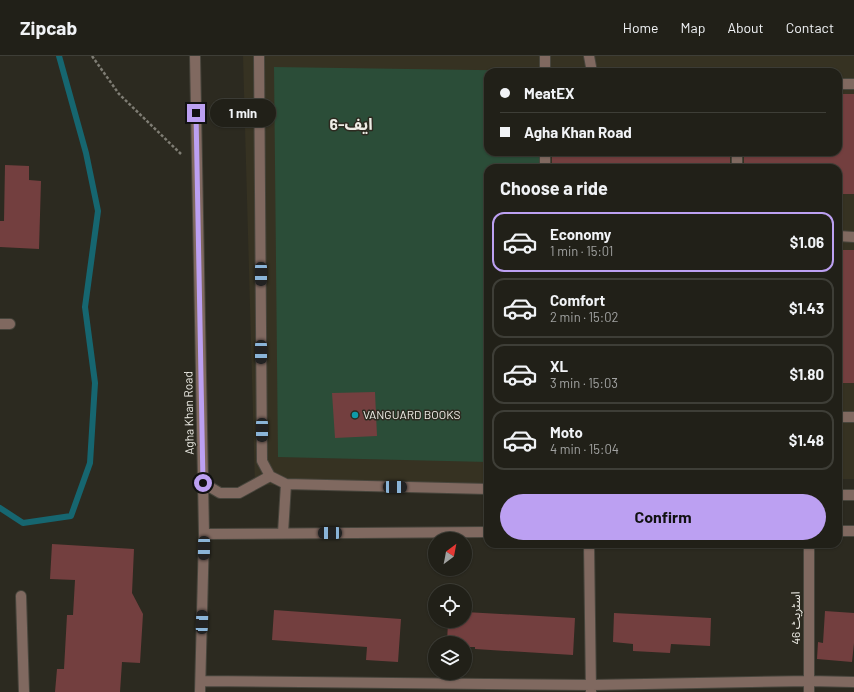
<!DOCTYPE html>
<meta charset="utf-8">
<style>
:root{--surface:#212018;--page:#2d2d25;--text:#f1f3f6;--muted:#a2a3a2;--line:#3e3e37;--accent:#bca0f2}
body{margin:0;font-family:Barlow,"Noto Sans Arabic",sans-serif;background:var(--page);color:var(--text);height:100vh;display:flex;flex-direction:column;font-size:15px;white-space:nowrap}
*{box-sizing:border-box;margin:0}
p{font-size:13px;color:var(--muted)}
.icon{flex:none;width:22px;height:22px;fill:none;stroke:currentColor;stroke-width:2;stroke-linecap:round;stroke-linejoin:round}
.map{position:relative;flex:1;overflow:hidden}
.panel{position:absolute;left:484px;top:108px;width:358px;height:384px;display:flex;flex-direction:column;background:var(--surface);border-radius:12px;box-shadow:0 1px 3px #0004,0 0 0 1px var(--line)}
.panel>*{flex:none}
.top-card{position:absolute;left:484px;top:12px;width:358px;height:88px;border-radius:12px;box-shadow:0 1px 3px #0004,0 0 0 1px var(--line);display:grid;align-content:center;height:88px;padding:0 16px;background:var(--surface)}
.needle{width:26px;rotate:32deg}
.buttons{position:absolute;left:428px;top:476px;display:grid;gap:8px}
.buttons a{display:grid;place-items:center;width:44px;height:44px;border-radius:50%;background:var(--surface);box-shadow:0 1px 3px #0004,0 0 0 1px var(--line);font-size:20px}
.end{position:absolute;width:18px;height:18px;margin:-9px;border:5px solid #bca0f2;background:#111;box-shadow:0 0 0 2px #111}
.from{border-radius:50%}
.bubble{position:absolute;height:28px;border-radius:14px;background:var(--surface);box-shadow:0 1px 3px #0004,0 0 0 1px var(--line);font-size:13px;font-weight:700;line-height:28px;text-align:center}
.car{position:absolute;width:12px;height:24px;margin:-12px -6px;border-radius:5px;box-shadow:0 0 3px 1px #0007;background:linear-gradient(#222 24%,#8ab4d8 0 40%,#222 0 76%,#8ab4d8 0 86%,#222 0)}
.top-card b{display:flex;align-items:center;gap:14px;height:38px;font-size:15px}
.top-card b+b{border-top:1px solid var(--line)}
.top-card i{width:10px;height:10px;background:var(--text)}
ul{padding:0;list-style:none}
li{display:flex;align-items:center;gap:12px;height:60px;margin:0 8px 6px;padding:0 8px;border:2px solid var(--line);border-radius:12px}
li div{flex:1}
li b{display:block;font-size:15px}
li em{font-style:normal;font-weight:700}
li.on{border-color:var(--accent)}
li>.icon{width:36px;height:36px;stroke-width:1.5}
h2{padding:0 16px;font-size:18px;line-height:48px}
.button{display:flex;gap:8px;margin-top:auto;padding:8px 16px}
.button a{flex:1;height:46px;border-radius:24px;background:var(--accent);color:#111;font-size:16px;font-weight:700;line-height:46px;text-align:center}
header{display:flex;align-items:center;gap:24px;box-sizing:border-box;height:56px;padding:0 20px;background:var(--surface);border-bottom:1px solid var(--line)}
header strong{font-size:19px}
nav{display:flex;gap:22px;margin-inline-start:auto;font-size:14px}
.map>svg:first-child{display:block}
.built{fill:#363222;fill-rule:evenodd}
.green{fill:#2b4d38}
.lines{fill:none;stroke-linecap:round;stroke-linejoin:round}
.stream{stroke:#166670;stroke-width:6}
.building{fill:#733f3f}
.service-casing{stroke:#47453c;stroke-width:12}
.minor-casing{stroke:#47453c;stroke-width:12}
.tertiary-casing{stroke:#47453c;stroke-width:12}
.path{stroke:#7f7d74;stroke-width:2.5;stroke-dasharray:3 2;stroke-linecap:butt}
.service{stroke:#806960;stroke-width:10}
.minor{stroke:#806960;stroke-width:10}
.tertiary{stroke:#806960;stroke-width:10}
.route{stroke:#bca0f2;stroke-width:5}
.culture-dot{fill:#0f9aa8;stroke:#2c2a20;stroke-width:1.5}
.labels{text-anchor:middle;stroke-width:3;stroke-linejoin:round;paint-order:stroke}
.street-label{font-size:12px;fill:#edece5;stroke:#2c2a20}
.poi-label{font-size:12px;fill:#edece5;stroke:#2c2a20;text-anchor:start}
.district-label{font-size:16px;font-weight:bold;fill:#edece5;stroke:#2c2a20}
</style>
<header>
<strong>Zipcab</strong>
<nav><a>Home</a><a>Map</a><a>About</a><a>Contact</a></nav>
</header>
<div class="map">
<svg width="854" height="636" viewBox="0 0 854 636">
<rect width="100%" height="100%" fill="#2c2a20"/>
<path class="built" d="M 243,0 L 854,0 L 854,423 L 838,423 L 838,112 L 488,112 L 488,427 L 255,429 ZM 488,16 L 838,16 L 838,96 L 488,96 Z"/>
<path class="green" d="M 274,11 L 541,15 L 488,16 L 488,96 L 540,96 L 540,112 L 488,112 L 488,406 L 278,401 Z"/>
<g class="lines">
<path class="stream" d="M 0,452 L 23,467 L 71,460 L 90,407 L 95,327 L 85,251 L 98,155 L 86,97 L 59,0"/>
</g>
<path class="building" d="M 838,38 L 854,38 L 854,138 L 838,138 L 838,112 L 744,112 L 744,96 L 838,96 Z
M 552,96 L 730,96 L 730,112 L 552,112 Z
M 5,109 L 29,110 L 29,124 L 41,125 L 39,193 L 0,191 L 0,165 L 4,165 Z
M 838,194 L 854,194 L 854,327 L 838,327 Z
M 375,336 L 377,380 L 335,382 L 332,337 Z
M 52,488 L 134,493 L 132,537 L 143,558 L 140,607 L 122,606 L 120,636 L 55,636 L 57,613 L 64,613 L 67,559 L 73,559 L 75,524 L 50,523 Z
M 274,554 L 401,563 L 398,606 L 366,604 L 367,591 L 272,584 Z
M 825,555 L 854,557 L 854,587 L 852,606 L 817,603 L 818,586 L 823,587 Z
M 465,556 L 575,562 L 573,599 L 475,593 L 475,591 L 465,591 L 465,587 L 447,587 L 448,565 L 465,565 Z
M 614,557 L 711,562 L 710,590 L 671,588 L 670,597 L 633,595 L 633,588 L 613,586 Z"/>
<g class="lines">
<defs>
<path id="service" d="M 545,0 L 545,16
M 589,0 L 592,16
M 838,28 L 854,28
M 545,96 L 545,112
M 737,96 L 737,112
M 838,180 L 854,181
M 838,361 L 854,361"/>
<path id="minor" d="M 0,268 L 10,268
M 589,488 L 591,636
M 21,540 L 24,636
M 201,625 L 592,629 L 809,625 L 854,626
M 200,636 L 204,478
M 809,636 L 809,488"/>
<path id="tertiary" d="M 195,0 L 204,478 L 488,476
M 259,0 L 262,405 L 270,420 L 286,428 L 488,433
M 203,427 L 220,437 L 239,437 L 270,420
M 838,439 L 854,439
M 838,475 L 854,475
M 283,477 L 286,428"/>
</defs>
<use href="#service" class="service-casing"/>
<use href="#minor" class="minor-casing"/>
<use href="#tertiary" class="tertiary-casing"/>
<path class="path" d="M 92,0 L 119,38 L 181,98"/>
<use href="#service" class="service"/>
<use href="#minor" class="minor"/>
<use href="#tertiary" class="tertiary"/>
</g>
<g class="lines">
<path class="route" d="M 196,57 L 203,427"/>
</g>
<circle class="culture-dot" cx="355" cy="359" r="4"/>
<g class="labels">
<g class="street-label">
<text transform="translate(189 357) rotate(-91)" y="4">Agha Khan Road</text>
<text transform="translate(796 562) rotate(-90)" y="4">اسٹریٹ 46</text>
</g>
<g class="poi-label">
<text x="363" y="363">VANGUARD BOOKS</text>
</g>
<g class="district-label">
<text x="351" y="74">ایف-6</text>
</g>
</g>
</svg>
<div class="buttons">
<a><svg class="needle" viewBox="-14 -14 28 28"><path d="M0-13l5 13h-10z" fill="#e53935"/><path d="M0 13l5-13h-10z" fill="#a2a3a2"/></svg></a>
<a><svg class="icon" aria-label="locate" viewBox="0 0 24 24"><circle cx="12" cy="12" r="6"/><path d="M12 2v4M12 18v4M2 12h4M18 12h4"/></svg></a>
<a><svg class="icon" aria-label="layers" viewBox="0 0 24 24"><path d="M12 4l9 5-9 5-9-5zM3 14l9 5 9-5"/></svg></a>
</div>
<i class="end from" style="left:203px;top:427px"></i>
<i class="end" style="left:196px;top:57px"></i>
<div class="bubble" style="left:210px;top:43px;width:66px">1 min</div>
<i class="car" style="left:261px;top:218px;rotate:180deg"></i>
<i class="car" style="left:261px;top:296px;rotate:180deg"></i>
<i class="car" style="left:262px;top:374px;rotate:180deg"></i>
<i class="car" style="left:395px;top:431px;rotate:91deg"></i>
<i class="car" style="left:330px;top:477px;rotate:270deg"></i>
<i class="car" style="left:204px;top:492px;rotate:181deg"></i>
<i class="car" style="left:202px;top:566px;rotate:2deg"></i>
<div class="top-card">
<b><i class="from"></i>MeatEX</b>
<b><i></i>Agha Khan Road</b>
</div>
<section class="panel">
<h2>Choose a ride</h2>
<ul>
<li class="on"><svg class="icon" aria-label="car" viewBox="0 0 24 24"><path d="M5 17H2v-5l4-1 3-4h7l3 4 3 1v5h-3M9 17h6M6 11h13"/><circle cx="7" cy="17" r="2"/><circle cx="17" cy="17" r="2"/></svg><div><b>Economy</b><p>1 min · 15:01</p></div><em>$1.06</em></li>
<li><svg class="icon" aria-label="car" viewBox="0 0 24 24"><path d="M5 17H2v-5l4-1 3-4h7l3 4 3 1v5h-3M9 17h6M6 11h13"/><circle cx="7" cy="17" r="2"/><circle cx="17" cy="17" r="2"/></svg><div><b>Comfort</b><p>2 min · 15:02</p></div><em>$1.43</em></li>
<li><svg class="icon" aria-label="car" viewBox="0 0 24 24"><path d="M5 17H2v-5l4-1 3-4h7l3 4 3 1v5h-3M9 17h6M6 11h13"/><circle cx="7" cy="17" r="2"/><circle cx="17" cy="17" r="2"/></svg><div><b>XL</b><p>3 min · 15:03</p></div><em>$1.80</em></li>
<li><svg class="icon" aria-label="car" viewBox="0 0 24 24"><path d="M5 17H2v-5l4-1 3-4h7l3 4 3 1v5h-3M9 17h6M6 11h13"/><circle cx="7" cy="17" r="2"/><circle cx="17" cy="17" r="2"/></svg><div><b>Moto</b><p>4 min · 15:04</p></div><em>$1.48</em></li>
</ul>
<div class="button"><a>Confirm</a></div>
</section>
</div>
